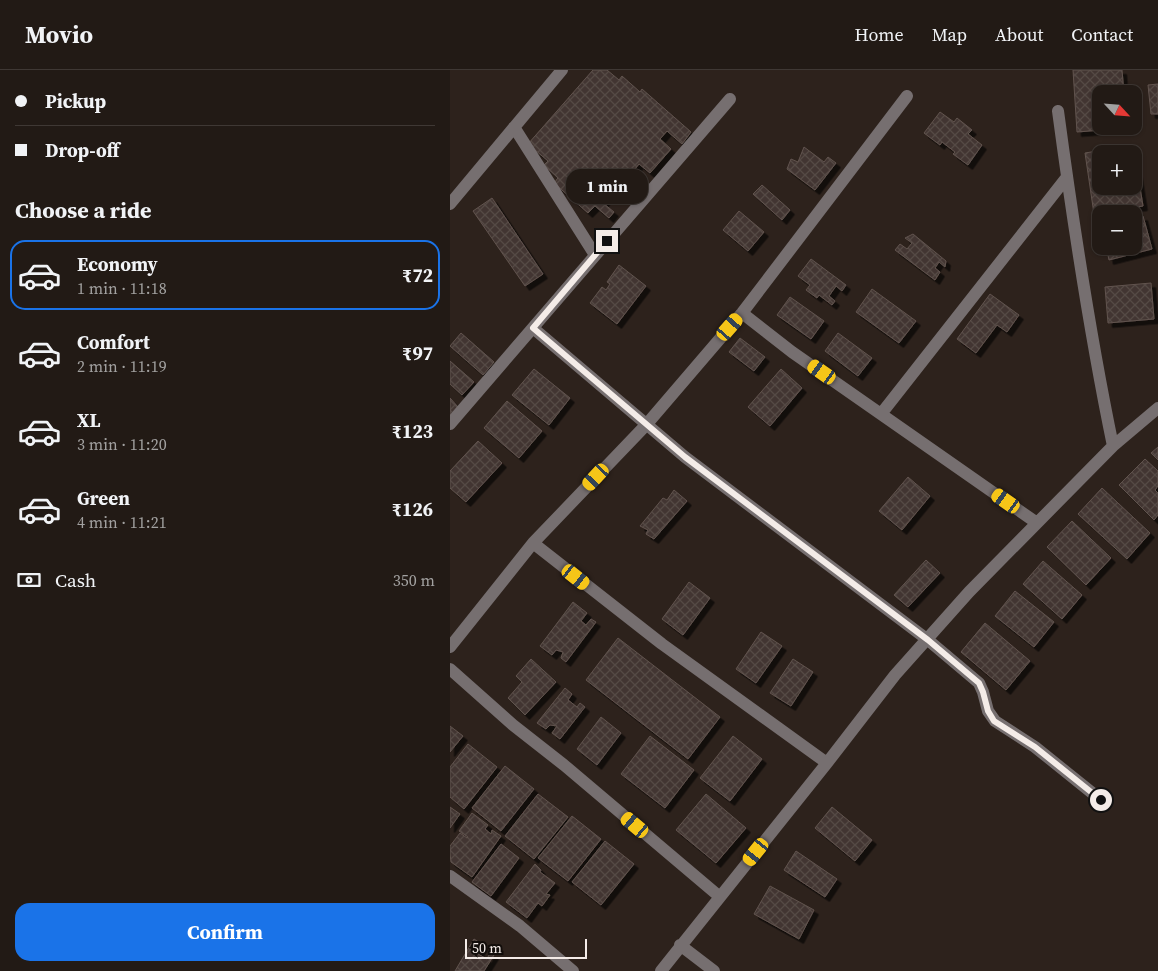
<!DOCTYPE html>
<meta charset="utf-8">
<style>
:root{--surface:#221a15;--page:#2a231e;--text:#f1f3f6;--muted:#a2a1a0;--line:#3f3834;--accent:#1a73e8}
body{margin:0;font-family:"Source Serif 4",serif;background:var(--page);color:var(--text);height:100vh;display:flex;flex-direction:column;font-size:19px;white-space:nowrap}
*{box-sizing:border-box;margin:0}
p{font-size:16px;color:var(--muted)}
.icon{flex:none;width:28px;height:28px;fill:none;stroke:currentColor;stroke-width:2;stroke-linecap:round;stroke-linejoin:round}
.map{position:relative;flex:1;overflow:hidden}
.panel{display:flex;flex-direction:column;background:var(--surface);width:450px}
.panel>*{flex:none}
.top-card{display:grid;align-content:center;height:110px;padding:0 15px;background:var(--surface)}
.needle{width:32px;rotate:116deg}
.controls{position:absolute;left:642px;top:15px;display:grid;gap:10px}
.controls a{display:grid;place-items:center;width:50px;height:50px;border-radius:10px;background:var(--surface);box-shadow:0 1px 4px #0004,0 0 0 1px var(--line);font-size:25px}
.scale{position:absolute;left:15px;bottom:12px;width:122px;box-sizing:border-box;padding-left:5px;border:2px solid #f4ece8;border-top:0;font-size:14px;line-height:18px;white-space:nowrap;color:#f4ece8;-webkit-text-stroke:4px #120d0a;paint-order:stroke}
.end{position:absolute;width:22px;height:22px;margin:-11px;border:6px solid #f4ece8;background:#111;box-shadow:0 0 0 2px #111}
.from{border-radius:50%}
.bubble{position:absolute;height:35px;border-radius:15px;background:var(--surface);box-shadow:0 1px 4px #0004,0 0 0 1px var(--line);font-size:16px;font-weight:700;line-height:35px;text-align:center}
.car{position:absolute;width:15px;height:30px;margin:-15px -8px;border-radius:6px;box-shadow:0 0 4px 1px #0007;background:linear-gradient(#f5c518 24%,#345 0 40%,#f5c518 0 76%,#345 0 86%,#f5c518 0)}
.top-card b{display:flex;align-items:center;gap:18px;height:48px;font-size:19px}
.top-card b+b{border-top:1px solid var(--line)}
.top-card i{width:12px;height:12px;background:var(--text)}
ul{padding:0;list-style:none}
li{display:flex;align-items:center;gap:15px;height:70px;margin:0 10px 8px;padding:0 5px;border:2px solid transparent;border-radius:15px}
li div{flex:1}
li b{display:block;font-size:19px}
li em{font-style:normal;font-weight:700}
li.current{border-color:var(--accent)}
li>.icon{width:45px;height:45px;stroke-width:1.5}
h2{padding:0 15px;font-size:22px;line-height:60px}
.pay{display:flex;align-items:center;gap:12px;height:55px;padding:0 15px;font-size:19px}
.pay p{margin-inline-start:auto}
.action{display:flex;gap:10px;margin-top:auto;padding:10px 15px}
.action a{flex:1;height:58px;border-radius:15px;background:var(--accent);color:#fff;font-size:20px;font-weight:700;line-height:58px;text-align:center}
header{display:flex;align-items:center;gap:30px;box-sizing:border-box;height:70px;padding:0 25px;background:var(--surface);border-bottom:1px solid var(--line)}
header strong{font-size:24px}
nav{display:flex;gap:28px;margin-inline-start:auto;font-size:18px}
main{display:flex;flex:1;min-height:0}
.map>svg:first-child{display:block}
.building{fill:url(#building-cross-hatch);stroke:#61534e;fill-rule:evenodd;filter:url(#shadow)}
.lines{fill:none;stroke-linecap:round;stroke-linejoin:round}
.minor{stroke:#766f70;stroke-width:12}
.route{stroke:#f4ece8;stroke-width:6}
</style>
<header>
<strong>Movio</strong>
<nav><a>Home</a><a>Map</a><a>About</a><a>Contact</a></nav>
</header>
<main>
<section class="panel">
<div class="top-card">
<b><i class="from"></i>Pickup</b>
<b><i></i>Drop-off</b>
</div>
<h2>Choose a ride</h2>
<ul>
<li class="current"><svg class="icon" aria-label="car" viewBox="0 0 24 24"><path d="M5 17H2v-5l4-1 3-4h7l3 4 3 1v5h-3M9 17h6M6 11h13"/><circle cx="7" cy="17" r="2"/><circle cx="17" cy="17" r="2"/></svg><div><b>Economy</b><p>1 min · 11:18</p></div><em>₹72</em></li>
<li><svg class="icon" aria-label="car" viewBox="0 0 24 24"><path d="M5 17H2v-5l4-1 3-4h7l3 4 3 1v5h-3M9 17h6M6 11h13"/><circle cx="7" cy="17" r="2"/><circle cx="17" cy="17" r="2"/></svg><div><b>Comfort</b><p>2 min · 11:19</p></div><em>₹97</em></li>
<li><svg class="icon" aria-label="car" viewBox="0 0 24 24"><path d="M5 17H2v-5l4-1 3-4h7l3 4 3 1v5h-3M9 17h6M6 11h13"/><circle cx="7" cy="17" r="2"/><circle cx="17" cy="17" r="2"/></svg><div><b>XL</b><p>3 min · 11:20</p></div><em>₹123</em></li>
<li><svg class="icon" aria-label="car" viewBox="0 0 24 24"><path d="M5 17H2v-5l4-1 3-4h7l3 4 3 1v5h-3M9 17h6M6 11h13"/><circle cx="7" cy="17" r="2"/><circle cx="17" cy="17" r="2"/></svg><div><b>Green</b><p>4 min · 11:21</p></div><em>₹126</em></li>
</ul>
<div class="pay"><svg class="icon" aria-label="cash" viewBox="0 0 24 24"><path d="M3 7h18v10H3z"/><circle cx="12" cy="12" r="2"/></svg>Cash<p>350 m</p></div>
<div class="action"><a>Confirm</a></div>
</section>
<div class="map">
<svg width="708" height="901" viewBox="0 0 708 901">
<defs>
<pattern id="building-cross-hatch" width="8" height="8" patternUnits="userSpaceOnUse" patternTransform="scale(1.25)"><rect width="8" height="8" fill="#423631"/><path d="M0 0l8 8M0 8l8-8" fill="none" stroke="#554a45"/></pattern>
<filter id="shadow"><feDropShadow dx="4.5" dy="4.5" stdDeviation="0" flood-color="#0009"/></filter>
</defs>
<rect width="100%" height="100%" fill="#2d221c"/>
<path class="building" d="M 143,0 L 157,0 L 169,10 L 172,6 L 190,22 L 192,19 L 241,62 L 232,74 L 217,61 L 210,69 L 221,79 L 200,103 L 189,94 L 177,109 L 187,118 L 181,125 L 169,115 L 153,133 L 164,142 L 159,148 L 145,136 L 138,143 L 104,113 L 108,108 L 94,95 L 98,91 L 78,74 Z
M 623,0 L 672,0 L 674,24 L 651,24 L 651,56 L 676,56 L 676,58 L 627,62 Z
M 708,14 L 708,44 L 701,44 L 698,15 Z
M 490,42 L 504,52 L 507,48 L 522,60 L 518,64 L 532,75 L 518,95 L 503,84 L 505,82 L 492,72 L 490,75 L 474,63 Z
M 683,75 L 693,136 L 644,144 L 635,83 ZM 651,84 L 684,84 L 684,116 L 651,116 Z
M 354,77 L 374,92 L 378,87 L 386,93 L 365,120 L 337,99 L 341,89 L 348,92 Z
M 312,115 L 340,140 L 332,150 L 303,124 Z
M 42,128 L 93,204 L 75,216 L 23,141 Z
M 289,141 L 314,162 L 298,181 L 273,160 Z
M 693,146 L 702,179 L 659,190 L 656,176 L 684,176 L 684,148 Z
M 463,164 L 496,191 L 495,197 L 489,192 L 485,198 L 490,202 L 485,210 L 445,180 L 450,174 L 457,179 L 462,173 L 455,168 Z
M 361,189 L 396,215 L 392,221 L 386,216 L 379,226 L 385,231 L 382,235 L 369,225 L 367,228 L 356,220 L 360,215 L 348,206 Z
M 169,195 L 196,216 L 167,254 L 140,233 L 152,217 L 156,220 L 160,214 L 157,212 Z
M 701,213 L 704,249 L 658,253 L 655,217 Z
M 422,219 L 466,251 L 449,273 L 406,242 Z
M 540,224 L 569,245 L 557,262 L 547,255 L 526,283 L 507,269 Z
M 340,227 L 374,251 L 361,269 L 327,245 Z
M 11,263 L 44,292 L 33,305 L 0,276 Z
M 388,263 L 422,288 L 408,306 L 375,281 Z
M 290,268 L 315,287 L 304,301 L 279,282 Z
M 0,291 L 24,312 L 12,325 L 0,314 Z
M 84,299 L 120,328 L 99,355 L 62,325 Z
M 331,299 L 352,318 L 320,356 L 298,337 Z
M 0,328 L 8,337 L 0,347 Z
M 57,331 L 92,361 L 69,388 L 34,358 Z
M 28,371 L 52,393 L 16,432 L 0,418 L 0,401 Z
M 708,377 L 708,390 L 701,383 Z
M 695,389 L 708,401 L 708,416 L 705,420 L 708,423 L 708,445 L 704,450 L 669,415 Z
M 458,407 L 480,426 L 452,460 L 429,441 Z
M 652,418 L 700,463 L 677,489 L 628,444 Z
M 224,420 L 237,431 L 204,469 L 196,464 L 198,460 L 190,456 L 213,428 L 217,430 Z
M 622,451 L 661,488 L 636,515 L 597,477 Z
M 476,490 L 490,503 L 458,537 L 444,525 Z
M 593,491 L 632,525 L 612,549 L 573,514 Z
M 239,512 L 260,528 L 233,565 L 212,549 Z
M 565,521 L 604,552 L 584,577 L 545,546 Z
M 123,532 L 137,543 L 131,551 L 136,555 L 141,549 L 146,552 L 116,592 L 111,588 L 113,582 L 106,580 L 102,585 L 90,576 Z
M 535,553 L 580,591 L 556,620 L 511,582 Z
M 311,562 L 332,576 L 306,613 L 286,599 Z
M 168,568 L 270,647 L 238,689 L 136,610 Z
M 81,589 L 106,612 L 75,645 L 58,628 L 72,612 L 66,606 Z
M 343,589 L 363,602 L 341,636 L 320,623 Z
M 115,618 L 122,624 L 118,630 L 127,637 L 130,633 L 135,637 L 110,669 L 102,663 L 107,656 L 100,655 L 96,659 L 87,653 Z
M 151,647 L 171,663 L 147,695 L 127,679 Z
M 0,656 L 13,666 L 0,682 Z
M 200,666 L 244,700 L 215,738 L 171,704 Z
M 283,666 L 312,689 L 280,731 L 250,708 Z
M 18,674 L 47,697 L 14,739 L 0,727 L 0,697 Z
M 55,696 L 84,719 L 51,761 L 22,738 Z
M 88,724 L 118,747 L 84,789 L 55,766 Z
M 256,724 L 296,758 L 266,793 L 226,760 Z
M 0,737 L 10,744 L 0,758 Z
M 382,737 L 422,770 L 405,791 L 365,758 Z
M 22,743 L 38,755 L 35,759 L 41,764 L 42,760 L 51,766 L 22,807 L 1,792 L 0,784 L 0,776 L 10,763 L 17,768 L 18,767 L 9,761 Z
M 122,746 L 151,769 L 118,811 L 88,788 Z
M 155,771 L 184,794 L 151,835 L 122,812 Z
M 51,774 L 69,788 L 41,826 L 22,812 Z
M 346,781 L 387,809 L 375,827 L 334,800 Z
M 85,794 L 91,800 L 90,802 L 105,813 L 96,824 L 100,825 L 92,836 L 88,833 L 77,848 L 56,832 Z
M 320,816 L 364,840 L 349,869 L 304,844 Z
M 24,869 L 33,875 L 28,884 L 37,889 L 40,883 L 44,885 L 34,901 L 5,901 Z"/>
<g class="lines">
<path class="minor" d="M 608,41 C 623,153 640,265 663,376
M 64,57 L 145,185
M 0,134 L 112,0
M 292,243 L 342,282 L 587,453
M 83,258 L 235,387 L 478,570 L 529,613 L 533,622 L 538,641 L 545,651 L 585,677 L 651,730
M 431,344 L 617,107
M 0,354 L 280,29
M 83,473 L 212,574 L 377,693
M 0,577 L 83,473 L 196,355 L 292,243 L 457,26
M 0,599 L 63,655 L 114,695 L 270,827
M 0,806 L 70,856 L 123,901
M 230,875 L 264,901
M 211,901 L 377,693 L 445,605 L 519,522 L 663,376 L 708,338"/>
</g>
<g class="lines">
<path class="route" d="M 157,171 L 83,258 L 235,387 L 478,570 L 529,613 L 533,622 L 538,641 L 544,651 L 585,677 L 651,730"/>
</g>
</svg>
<div class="controls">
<a><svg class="needle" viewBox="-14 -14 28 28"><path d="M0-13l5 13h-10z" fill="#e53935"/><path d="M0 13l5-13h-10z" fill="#a2a1a0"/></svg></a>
<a>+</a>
<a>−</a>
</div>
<div class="scale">50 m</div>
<i class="end from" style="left:651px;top:730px"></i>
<i class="end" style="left:157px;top:171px"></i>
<div class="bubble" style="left:116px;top:99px;width:82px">1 min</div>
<i class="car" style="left:280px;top:257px;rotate:41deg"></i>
<i class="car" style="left:372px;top:302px;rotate:305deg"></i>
<i class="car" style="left:146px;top:407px;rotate:223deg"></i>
<i class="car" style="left:556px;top:431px;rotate:305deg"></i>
<i class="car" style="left:126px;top:507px;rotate:128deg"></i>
<i class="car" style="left:185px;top:755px;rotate:310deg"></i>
<i class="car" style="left:306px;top:782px;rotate:219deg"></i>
</div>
</main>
